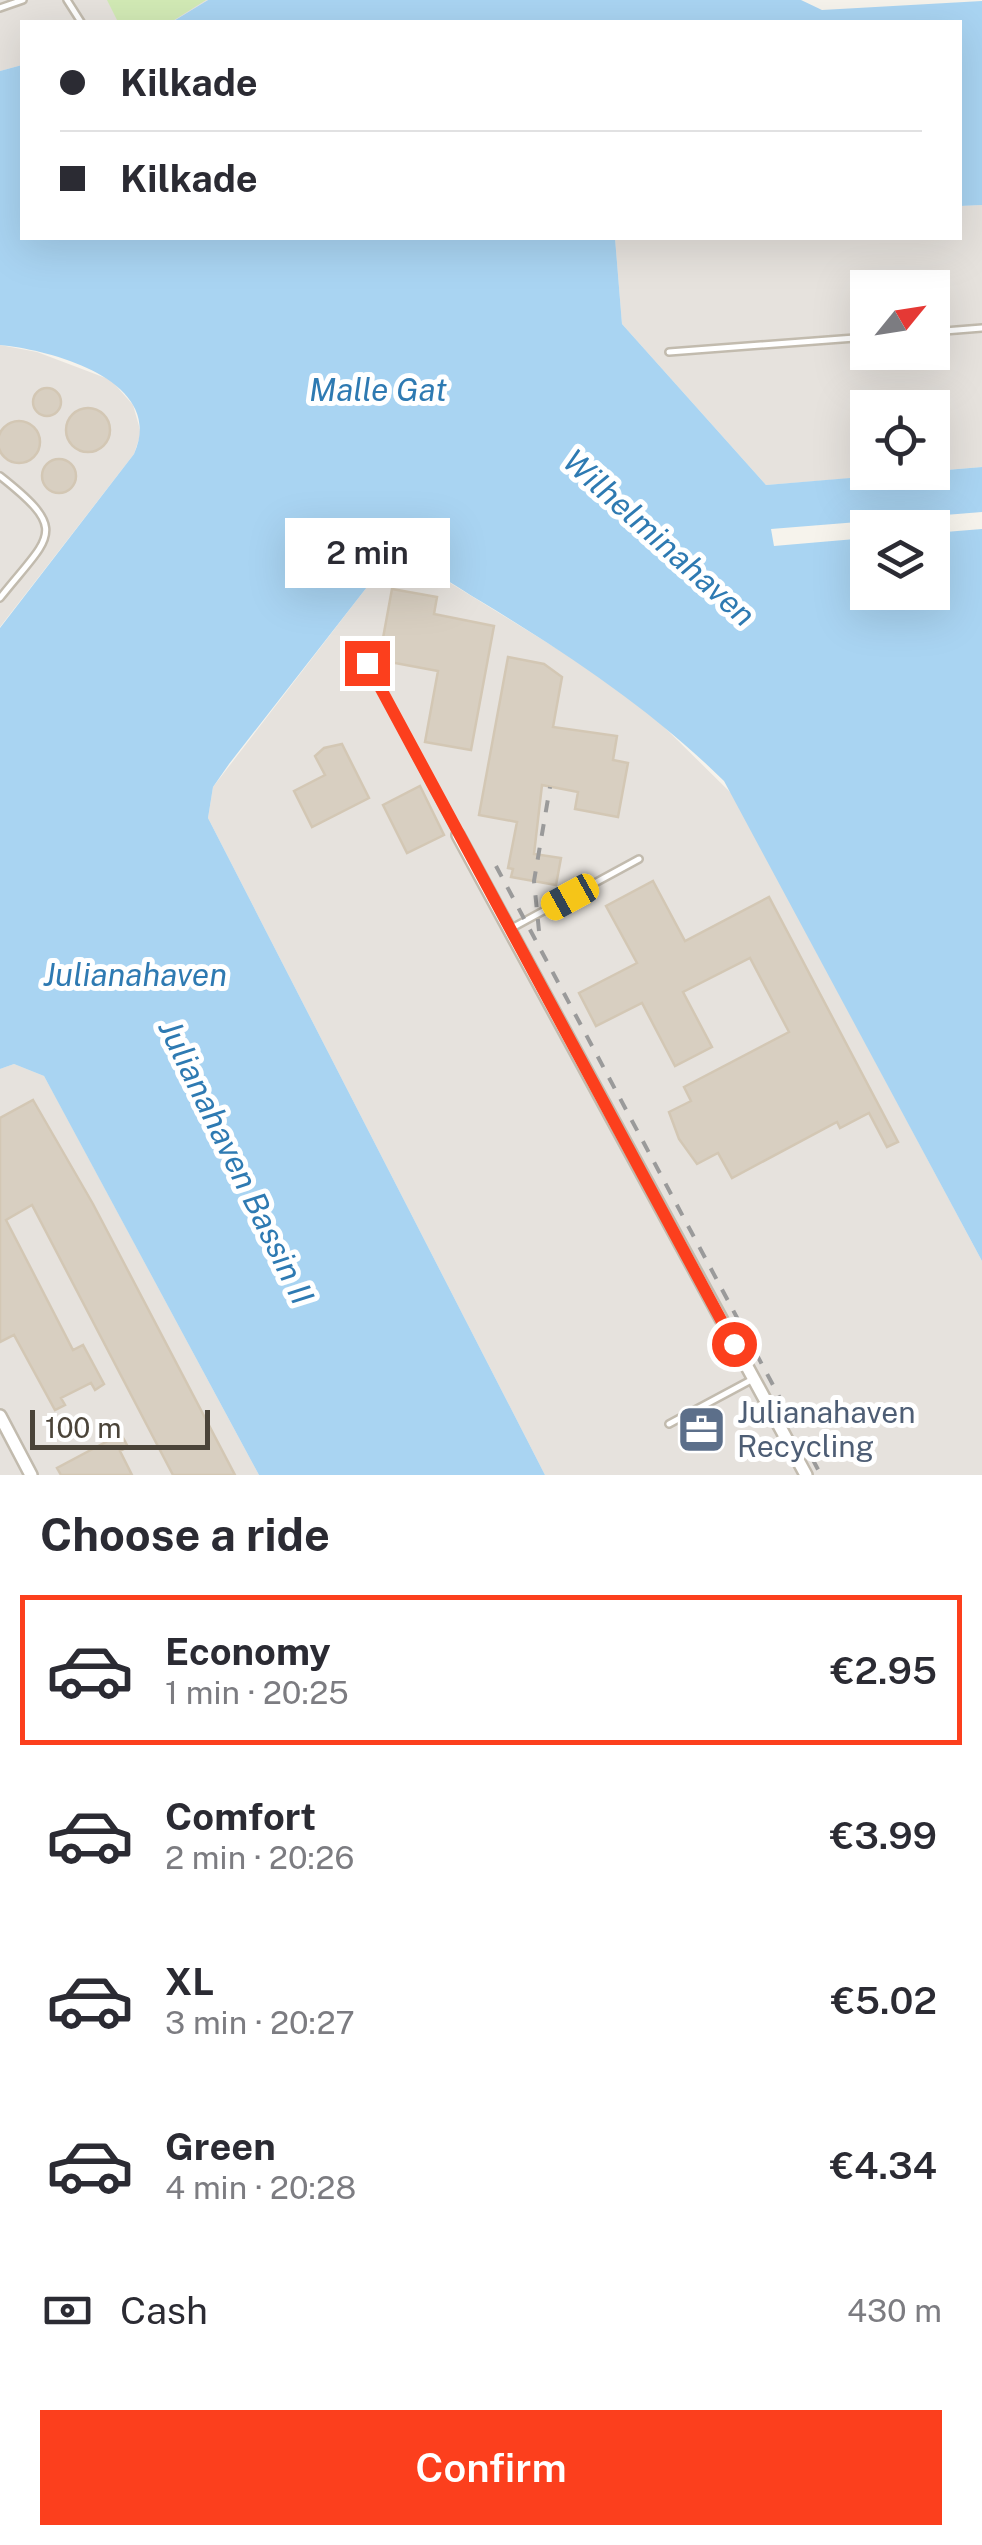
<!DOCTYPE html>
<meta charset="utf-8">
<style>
:root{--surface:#fff;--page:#f2f2f3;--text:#2b2b33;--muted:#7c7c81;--line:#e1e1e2;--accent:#fc3f1d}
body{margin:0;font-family:"Public Sans",sans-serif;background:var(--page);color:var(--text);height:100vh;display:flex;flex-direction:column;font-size:38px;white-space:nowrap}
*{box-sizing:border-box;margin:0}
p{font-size:32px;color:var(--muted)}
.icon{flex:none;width:55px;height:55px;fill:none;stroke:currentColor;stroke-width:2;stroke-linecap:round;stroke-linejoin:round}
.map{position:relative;height:1475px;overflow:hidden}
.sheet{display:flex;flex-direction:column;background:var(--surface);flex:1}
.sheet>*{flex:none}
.hud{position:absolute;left:20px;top:20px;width:942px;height:220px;border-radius:0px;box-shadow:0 10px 40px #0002;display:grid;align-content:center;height:220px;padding:0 40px;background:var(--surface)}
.needle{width:65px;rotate:60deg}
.fabs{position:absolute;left:850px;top:270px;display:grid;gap:20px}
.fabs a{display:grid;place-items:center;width:100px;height:100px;border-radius:0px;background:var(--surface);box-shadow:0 10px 40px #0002;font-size:50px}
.scale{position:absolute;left:30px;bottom:25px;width:180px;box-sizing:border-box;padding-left:10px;border:5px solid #4b4439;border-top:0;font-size:28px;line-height:35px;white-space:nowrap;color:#4b4439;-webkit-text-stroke:8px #fff;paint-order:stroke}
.end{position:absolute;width:45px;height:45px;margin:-22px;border:12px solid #fc3f1d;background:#fff;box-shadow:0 0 0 5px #fff}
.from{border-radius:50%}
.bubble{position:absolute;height:70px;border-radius:0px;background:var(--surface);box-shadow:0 10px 40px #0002;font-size:32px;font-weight:600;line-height:70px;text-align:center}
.car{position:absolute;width:30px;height:60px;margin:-30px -15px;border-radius:12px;box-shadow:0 0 8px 2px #0007;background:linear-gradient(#f5c518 24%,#345 0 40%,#f5c518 0 76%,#345 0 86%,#f5c518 0)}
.hud b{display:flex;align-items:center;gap:35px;height:95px;font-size:38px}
.hud b+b{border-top:2px solid var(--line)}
.hud i{width:25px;height:25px;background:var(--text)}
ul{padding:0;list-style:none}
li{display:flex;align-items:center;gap:30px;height:150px;margin:0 20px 15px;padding:0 20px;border:5px solid transparent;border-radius:0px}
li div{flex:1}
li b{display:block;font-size:38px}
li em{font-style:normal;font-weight:600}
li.on{border-color:var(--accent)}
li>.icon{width:90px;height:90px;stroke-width:1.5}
h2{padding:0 40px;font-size:45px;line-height:120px}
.pay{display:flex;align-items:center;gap:25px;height:110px;padding:0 40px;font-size:38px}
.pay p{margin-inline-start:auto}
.primary-button{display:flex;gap:20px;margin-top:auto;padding:20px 40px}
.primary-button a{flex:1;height:115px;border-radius:0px;background:var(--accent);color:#fff;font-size:40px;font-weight:600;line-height:115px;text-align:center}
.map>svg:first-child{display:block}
.industrial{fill:#e6e2dd;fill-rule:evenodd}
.green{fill:#d2eab5}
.water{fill:#a9d4f2;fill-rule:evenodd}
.pier{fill:#f6f3ec}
.building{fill:#d8cfc1;stroke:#d3c7b4;stroke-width:2.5}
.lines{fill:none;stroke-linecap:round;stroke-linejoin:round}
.lane-casing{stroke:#c2bbae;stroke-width:10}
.street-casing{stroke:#c2bbae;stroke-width:16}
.lane{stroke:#fff;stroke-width:5}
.street{stroke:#fff;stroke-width:11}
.rail{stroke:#9a9a9a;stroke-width:4;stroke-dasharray:12 12;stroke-linecap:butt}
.route{stroke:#fc3f1d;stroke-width:12}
.labels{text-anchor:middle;stroke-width:10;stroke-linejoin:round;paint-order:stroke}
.service-label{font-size:30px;fill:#4e5e75;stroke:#fff;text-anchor:start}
.water-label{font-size:32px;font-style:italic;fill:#2e7ab2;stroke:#fff}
</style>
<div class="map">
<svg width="982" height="1475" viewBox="0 0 982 1475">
<rect width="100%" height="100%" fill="#f6f3ec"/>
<path class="industrial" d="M 0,0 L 208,0 L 172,22 L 22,22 L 22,65 L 0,71 Z
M 982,205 L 982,467 L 933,471 L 932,408 L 868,408 L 868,472 L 918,473 L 766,485 L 622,324 L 615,238 L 960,238 L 960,206 ZM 868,288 L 932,288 L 932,352 L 868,352 Z
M 0,345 L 37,352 L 111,380 L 133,405 L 141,433 L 134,454 L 0,627 Z
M 412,565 L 447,581 L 593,671 L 658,721 L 732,794 L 982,1261 L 982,1475 L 545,1475 L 208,818 L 213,787 L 367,587 L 394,566 Z
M 14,1064 L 44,1076 L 54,1094 L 259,1475 L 0,1475 L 0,1069 Z"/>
<path class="green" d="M 107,0 L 206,0 L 171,22 L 118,22 Z"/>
<path class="water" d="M 208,0 L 801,0 L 822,10 L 982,1 L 982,205 L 960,206 L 960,22 L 172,22 Z
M 22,65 L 22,238 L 615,238 L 622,324 L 766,485 L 982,467 L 982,1261 L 724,781 C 651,709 569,655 482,602 C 461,590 430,566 406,565 C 390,565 379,577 367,587 L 229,764 L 213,787 L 208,818 L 545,1475 L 259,1475 L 44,1076 L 14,1064 L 0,1069 L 0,628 L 134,454 C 167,381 52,350 0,345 L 0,71 ZM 868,528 L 932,528 L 932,592 L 868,592 Z"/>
<path class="pier" d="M 982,512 L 982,529 L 933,533 L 932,528 L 868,528 L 867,538 L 774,546 L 771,529 Z"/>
<path class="building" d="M33 402a14 14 0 1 1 28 0a14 14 0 1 1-28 0Z
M66 430a22 22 0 1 1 44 0a22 22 0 1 1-44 0Z
M-2 442a21 21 0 1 1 42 0a21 21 0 1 1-42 0Z
M42 476a17 17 0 1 1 34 0a17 17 0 1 1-34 0Z
M 392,589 L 437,597 L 434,614 L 494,626 L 471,750 L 425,742 L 438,671 L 379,660 Z
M 508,657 L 544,664 L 562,677 L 553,727 L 617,736 L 613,760 L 628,763 L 618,817 L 575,809 L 578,792 L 542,785 L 534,854 L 561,858 L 556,885 L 511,877 L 513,869 L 508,868 L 517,822 L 479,815 Z
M 342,744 L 369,798 L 312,827 L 294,791 L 325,775 L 315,756 L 324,748 Z
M 420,786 L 444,835 L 407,853 L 383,805 Z
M 653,881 L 685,941 L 769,897 L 898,1142 L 887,1147 L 869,1113 L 840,1128 L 837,1122 L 732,1178 L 718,1153 L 697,1164 L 679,1139 L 669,1112 L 691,1101 L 684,1087 L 789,1032 L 750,958 L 683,992 L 712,1047 L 675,1066 L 642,1003 L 596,1026 L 579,993 L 637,963 L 606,906 Z
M 33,1100 L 93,1204 L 235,1475 L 173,1475 L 32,1205 L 6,1220 L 73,1350 L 83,1345 L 104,1384 L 95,1390 L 91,1383 L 61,1398 L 65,1405 L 55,1410 L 14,1335 L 0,1342 L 0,1118 Z
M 121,1434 L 128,1447 L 120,1451 L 132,1475 L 61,1475 L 57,1468 Z"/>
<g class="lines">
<defs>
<path id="lane" d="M 67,0 L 81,22
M 0,8 L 23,0
M 932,332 L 982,328
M 669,352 L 868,337
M 0,476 C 71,532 50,535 0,598
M 367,663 L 457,832
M 510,929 L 639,859
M 669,1424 L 753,1379"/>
<path id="street" d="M 458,835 L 806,1475
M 0,1416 L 31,1475"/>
</defs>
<use href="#lane" class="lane-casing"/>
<use href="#street" class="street-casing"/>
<use href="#lane" class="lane"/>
<use href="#street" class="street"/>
<path class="rail" d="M 496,866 L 821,1475
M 539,931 L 534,881 L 550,787"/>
</g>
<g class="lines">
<path class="route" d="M 367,663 L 734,1344"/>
</g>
<defs>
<symbol id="office-square" viewBox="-11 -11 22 22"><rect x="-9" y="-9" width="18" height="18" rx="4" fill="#5c6f8a" stroke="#fff"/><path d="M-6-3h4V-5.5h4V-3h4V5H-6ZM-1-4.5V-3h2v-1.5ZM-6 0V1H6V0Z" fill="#fff"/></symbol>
</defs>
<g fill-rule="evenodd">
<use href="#office-square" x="674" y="1402" width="55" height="55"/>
</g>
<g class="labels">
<g class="service-label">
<text x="737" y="1423">Julianahaven<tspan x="737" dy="34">Recycling</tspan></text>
</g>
<g class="water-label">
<text x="378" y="401">Malle Gat</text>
<text transform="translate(659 538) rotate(42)" y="11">Wilhelminahaven</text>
<text x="135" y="986">Julianahaven</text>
<text transform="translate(236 1162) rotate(64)" y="11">Julianahaven Bassin II</text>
</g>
</g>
</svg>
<div class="fabs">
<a><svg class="needle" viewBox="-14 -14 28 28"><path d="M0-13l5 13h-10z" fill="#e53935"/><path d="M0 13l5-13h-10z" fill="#7c7c81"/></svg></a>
<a><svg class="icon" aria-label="locate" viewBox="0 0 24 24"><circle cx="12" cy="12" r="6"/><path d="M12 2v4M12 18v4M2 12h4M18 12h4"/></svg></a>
<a><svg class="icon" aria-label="layers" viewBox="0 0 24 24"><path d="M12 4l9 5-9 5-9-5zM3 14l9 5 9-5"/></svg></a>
</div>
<div class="scale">100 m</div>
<i class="end from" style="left:734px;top:1344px"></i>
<i class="end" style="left:367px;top:663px"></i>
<div class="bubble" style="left:285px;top:518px;width:165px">2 min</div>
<i class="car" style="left:570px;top:897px;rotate:241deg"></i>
<div class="hud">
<b><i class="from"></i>Kilkade</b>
<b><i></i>Kilkade</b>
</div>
</div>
<section class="sheet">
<h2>Choose a ride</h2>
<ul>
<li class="on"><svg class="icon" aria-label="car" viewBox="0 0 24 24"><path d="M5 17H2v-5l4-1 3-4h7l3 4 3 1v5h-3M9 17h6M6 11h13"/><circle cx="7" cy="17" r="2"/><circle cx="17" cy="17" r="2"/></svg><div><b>Economy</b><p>1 min · 20:25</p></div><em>€2.95</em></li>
<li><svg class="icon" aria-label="car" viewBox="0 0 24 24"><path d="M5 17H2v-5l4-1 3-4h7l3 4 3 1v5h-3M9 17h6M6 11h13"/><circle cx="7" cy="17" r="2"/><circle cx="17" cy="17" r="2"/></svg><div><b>Comfort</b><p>2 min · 20:26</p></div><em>€3.99</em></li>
<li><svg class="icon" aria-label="car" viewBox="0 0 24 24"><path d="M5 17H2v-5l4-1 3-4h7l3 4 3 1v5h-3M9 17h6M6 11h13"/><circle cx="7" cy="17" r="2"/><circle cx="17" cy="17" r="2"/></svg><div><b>XL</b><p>3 min · 20:27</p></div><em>€5.02</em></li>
<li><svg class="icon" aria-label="car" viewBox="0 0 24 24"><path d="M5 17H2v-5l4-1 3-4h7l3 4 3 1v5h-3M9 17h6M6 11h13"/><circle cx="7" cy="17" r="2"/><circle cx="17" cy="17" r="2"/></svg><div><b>Green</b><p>4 min · 20:28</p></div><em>€4.34</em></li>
</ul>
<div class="pay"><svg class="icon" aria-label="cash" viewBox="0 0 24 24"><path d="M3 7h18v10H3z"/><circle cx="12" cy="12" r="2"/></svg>Cash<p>430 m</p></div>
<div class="primary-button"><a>Confirm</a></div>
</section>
